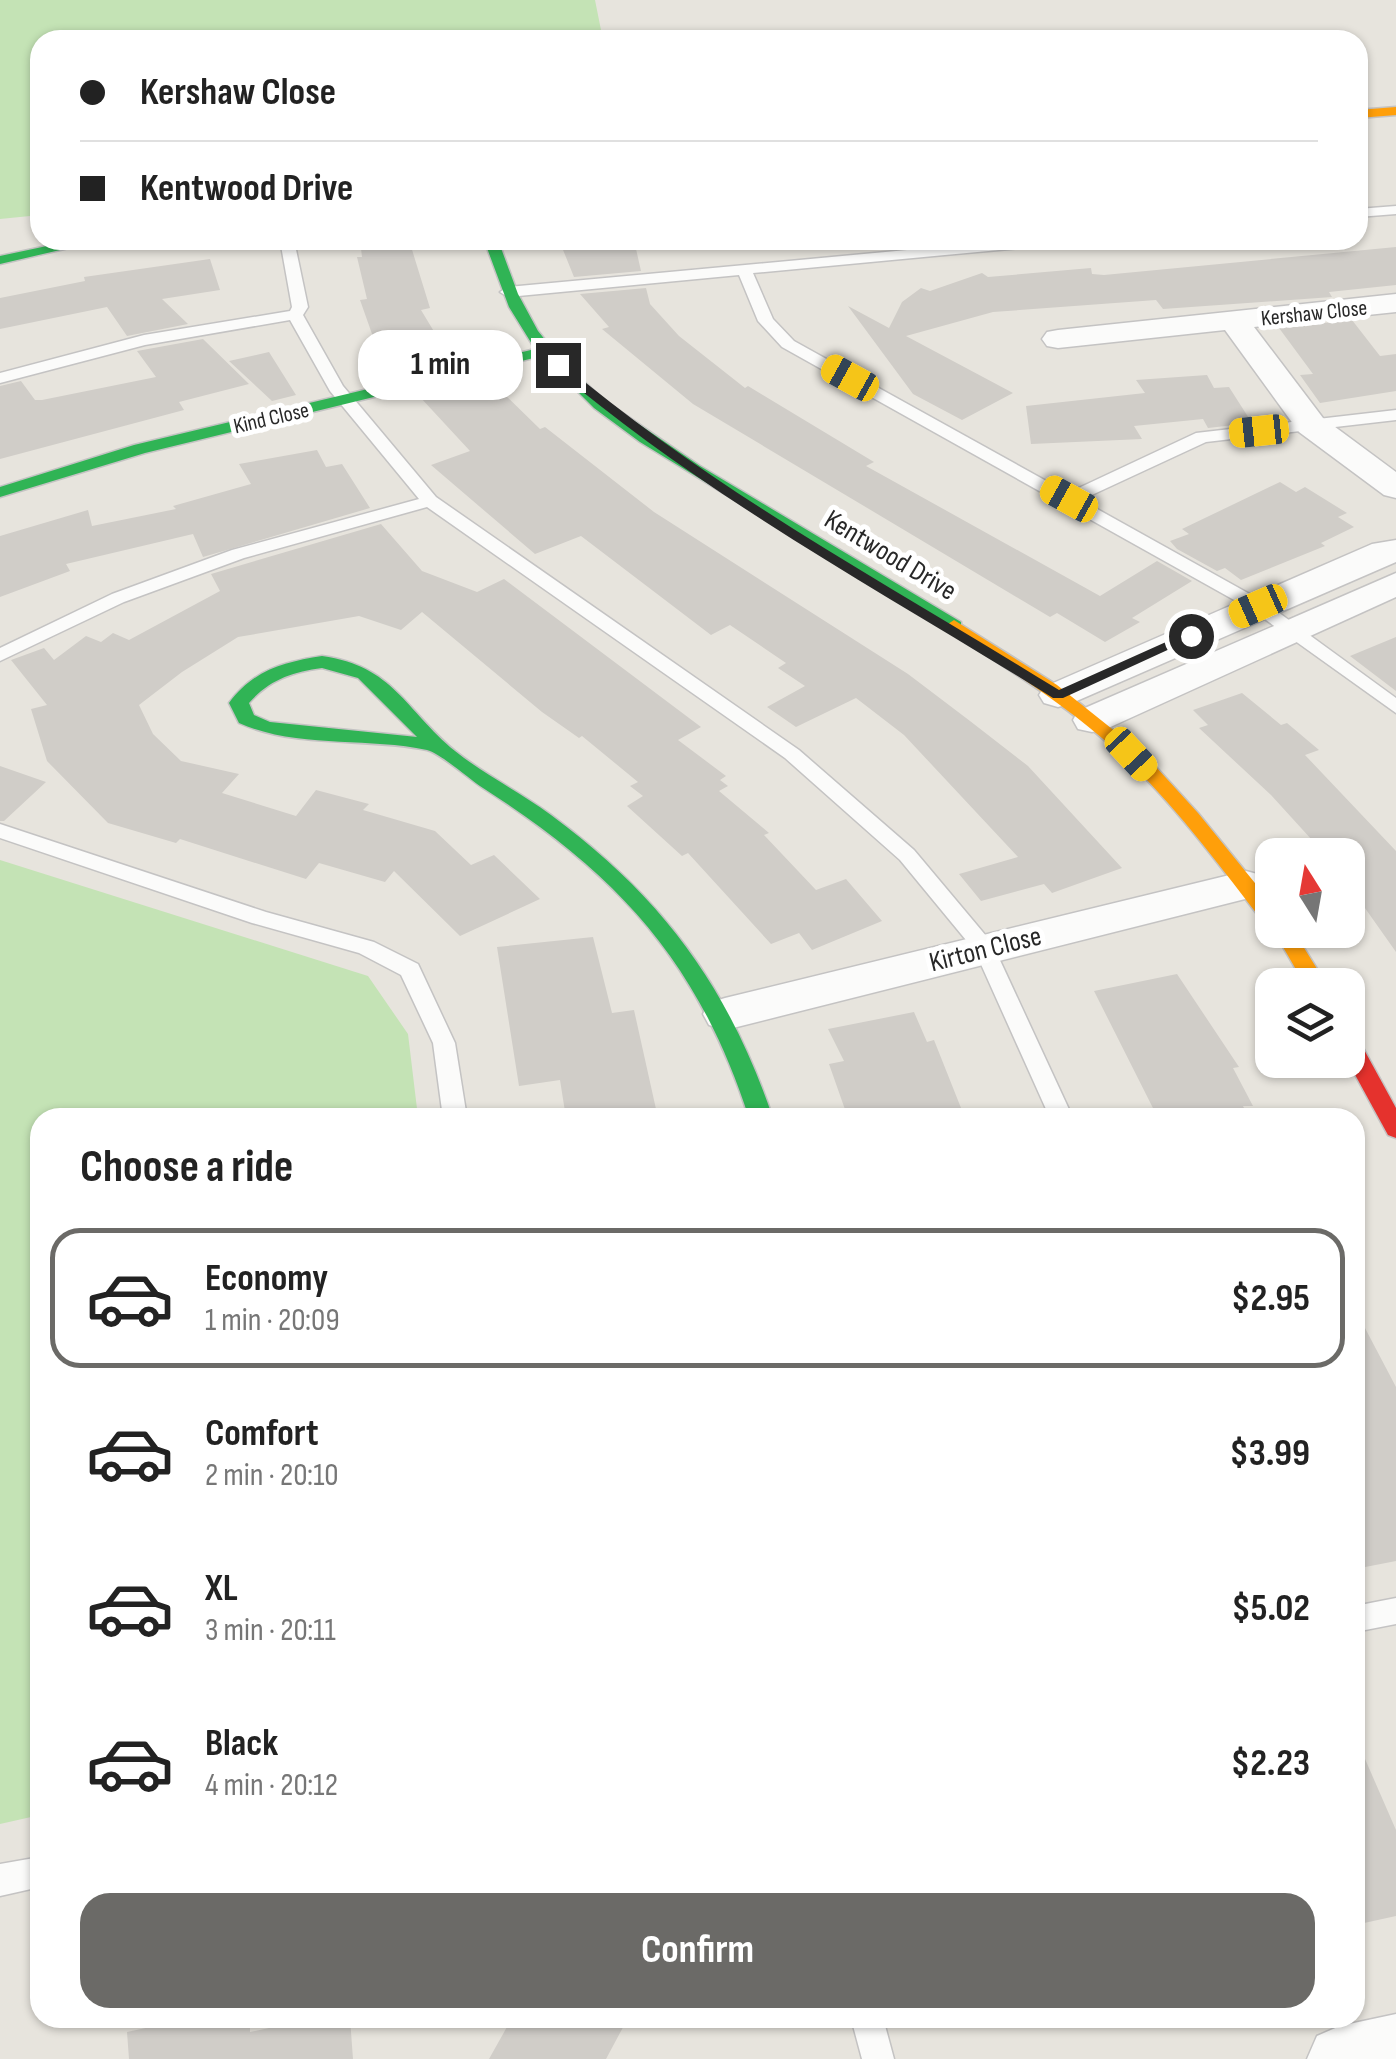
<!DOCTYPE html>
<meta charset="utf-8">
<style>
:root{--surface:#fff;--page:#f2f2f2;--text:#222;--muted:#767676;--line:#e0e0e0;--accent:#6b6a67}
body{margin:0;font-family:"Sofia Sans Condensed",sans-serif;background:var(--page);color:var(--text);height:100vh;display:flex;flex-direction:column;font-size:38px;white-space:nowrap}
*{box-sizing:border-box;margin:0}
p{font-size:32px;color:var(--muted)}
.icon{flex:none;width:55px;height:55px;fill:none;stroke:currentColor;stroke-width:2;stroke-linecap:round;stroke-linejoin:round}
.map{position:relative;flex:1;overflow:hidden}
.details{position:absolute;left:30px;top:1108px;width:1335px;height:920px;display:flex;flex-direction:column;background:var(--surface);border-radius:30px;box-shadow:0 2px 8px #0004}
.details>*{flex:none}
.banner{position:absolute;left:30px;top:30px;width:1338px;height:220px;border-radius:30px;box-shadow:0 2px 8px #0004;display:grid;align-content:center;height:220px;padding:0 50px;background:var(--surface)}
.needle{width:65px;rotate:349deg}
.tools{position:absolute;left:1255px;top:838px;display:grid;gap:20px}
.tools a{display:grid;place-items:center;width:110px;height:110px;border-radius:20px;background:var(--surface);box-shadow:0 2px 8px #0004;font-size:50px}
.end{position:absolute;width:45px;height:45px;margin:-22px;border:12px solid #282828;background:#fff;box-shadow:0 0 0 5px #fff}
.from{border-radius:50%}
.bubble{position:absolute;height:70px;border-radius:30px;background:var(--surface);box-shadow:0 2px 8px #0004;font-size:32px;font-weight:700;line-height:70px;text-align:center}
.car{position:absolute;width:30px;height:60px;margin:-30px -15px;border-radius:12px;box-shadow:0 0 8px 2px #0007;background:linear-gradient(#f5c518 24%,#345 0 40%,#f5c518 0 76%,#345 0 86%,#f5c518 0)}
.banner b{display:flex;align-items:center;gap:35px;height:95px;font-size:38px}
.banner b+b{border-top:2px solid var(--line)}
.banner i{width:25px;height:25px;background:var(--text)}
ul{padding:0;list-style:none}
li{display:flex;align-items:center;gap:30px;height:140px;margin:0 20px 15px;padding:0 30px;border:5px solid transparent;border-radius:30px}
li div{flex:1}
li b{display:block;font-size:38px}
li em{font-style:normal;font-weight:700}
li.selected{border-color:var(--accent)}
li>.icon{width:90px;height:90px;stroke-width:1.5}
h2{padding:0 50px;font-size:45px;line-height:120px}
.action{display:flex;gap:20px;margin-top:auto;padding:20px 50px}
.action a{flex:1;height:115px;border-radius:30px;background:var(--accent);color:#fff;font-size:40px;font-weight:700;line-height:115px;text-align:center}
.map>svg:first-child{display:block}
.green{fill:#c4e3b5}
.building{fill:#d0cdc8}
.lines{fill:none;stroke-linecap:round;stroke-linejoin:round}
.lane-casing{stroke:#c4c3c3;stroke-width:3}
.street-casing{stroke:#c4c3c3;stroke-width:3}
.fast-casing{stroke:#c4c3c3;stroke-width:3}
.slow-casing{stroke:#c4c3c3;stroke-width:3}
.jam-casing{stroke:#c4c3c3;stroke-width:3}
.lane{fill:#fbfbfa;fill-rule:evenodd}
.street{fill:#fbfbfa;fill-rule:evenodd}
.fast{fill:#30b455;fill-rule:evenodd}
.slow{fill:#ff9f0a;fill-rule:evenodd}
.jam{fill:#e5322d;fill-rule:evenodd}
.route{fill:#282828}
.labels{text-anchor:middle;stroke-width:10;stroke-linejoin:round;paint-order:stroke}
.far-street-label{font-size:22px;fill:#282828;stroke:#fff}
.street-label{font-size:28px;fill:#282828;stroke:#fff}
</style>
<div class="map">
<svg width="1396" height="2059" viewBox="0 0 1396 2059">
<rect width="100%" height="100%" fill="#e7e4dd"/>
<path class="green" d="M 0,0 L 595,0 L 603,40 L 40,40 L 40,215 L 0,219 Z
M 0,860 L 368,976 L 408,1034 L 418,1117 L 40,1118 L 40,1815 L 0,1824 Z"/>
<path class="building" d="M 360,240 L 409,240 L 430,308 L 421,310 L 450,358 L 396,371 L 389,364 L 383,365 L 360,300 L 367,299 L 357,257 L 362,257 Z
M 559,240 L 634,240 L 641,271 L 574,277 Z
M 1396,247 L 1396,285 L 1329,292 L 1332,297 L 1163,309 L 1156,300 L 993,312 L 906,336 L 1013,393 L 962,420 L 913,394 L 848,306 L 889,328 L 902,302 L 921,288 L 930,291 L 982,273 L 988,277 L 1091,268 L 1092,274 L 1104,275 Z
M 210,259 L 220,290 L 162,299 L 188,324 L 127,336 L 107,307 L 0,329 L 0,298 L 85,281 L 84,277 Z
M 646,288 L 650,304 L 679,336 L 745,388 L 748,386 L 874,462 L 866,466 L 1100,596 L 1157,561 L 1192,581 L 1132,618 L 1140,622 L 1105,642 L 1057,613 L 1050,617 L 693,404 L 602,329 L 609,327 L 580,294 Z
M 1352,320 L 1380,356 L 1396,354 L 1396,391 L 1320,403 L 1300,375 L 1313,374 L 1279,328 Z
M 203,339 L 249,384 L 179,402 L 184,410 L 0,459 L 0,386 L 21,381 L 35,400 L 42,400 L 156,377 L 137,351 Z
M 269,352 L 296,395 L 272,401 L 229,361 Z
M 1207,375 L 1214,388 L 1229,387 L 1252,423 L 1208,428 L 1203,419 L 1134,426 L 1142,439 L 1031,444 L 1026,406 L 1145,393 L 1136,380 Z
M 494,384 L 540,429 L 545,427 L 654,512 L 908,674 L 970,721 L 1028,766 L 1122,868 L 1052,893 L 1044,884 L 981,901 L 959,874 L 1018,857 L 904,735 L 856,698 L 796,727 L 767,707 L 805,686 L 778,668 L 786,663 L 730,625 L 711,635 L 581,536 L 535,554 L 431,465 L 470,451 L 420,397 L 467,386 L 470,392 Z
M 317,450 L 326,467 L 342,464 L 370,508 L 203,557 L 193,534 L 66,564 L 70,571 L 0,597 L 0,536 L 88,510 L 92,526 L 176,509 L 173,506 L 251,484 L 239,464 Z
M 1280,482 L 1296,492 L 1305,487 L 1347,513 L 1338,517 L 1354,527 L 1321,543 L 1325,546 L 1241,580 L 1225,568 L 1217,571 L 1177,549 L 1170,541 L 1189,534 L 1182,529 Z
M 381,524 L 422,571 L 477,592 L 504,579 L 701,727 L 678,740 L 726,776 L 720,780 L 728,786 L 719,791 L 769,833 L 764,835 L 816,890 L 846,879 L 882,921 L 812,950 L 799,933 L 771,944 L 688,853 L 682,856 L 627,806 L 643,796 L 630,786 L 638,782 L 582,736 L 579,738 L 542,712 L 422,612 L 401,630 L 359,616 L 238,637 L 182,672 L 139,705 L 153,734 L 181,761 L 239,774 L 222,793 L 296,816 L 316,790 L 369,804 L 363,810 L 435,831 L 471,865 L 494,855 L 540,899 L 460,936 L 394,871 L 385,882 L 319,863 L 306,879 L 180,839 L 176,843 L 108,823 L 47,761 L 31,709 L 47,705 L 11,660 L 44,648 L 54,660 L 86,636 L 101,642 L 113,633 L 129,640 L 220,591 L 211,574 Z
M 1396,637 L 1396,691 L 1350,656 Z
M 1242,693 L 1281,725 L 1287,723 L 1319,750 L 1305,755 L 1396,851 L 1396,952 L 1348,884 L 1348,855 L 1322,851 L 1271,795 L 1199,728 L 1208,725 L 1193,710 Z
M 0,766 L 46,782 L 4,821 L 0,821 Z
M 593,937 L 612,1013 L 634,1010 L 658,1118 L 566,1118 L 560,1080 L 519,1086 L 497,947 Z
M 1177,974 L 1239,1067 L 1233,1068 L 1253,1106 L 1243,1106 L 1249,1118 L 1158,1118 L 1094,991 Z
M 914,1012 L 927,1042 L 934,1040 L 965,1118 L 848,1118 L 829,1064 L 844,1061 L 828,1029 Z
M 1355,1309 L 1396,1387 L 1396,1561 L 1355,1569 Z
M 1355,1736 L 1396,1830 L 1396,1916 L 1355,1925 Z
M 192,2018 L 250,2018 L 250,2032 L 315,2018 L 350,2018 L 353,2059 L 129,2059 L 127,2032 Z
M 512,2018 L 628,2018 L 606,2059 L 489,2059 Z"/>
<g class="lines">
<defs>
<path id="lane" d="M 1396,206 L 1396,214 L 1358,217 L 1358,209 Z
M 280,240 L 294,240 L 308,307 L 303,315 L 343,386 L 436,497 L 799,750 L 914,850 L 992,943 L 1073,1118 L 1050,1118 L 975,951 L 900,860 L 785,758 L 427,507 L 244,558 L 124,602 L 0,661 L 0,648 L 112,594 L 232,550 L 419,499 L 330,391 L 290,320 L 145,345 L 0,383 L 0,373 L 144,335 L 290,311 L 292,307 Z
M 1015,240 L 1069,240 L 1062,244 L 753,273 L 773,319 L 794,341 L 1068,493 L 1196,433 L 1396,410 L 1396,420 L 1206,442 L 1081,500 L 1264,602 L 1396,698 L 1396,713 L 1252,610 L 782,347 L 758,321 L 739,275 L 508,297 L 500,292 L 508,287 Z
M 0,824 L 266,912 L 374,942 L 418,964 L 455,1043 L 467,1118 L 443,1118 L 433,1043 L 401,975 L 359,953 L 252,923 L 0,838 Z
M 1396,1598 L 1396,1624 L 1355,1632 L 1355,1606 Z
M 40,1857 L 40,1887 L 0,1896 L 0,1864 Z
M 851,2018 L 883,2018 L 894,2059 L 862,2059 Z"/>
<path id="street" d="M 1396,294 L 1396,312 L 1254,327 L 1323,418 L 1396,472 L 1396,498 L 1384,495 L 1299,432 L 1225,330 L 1058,348 L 1047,346 L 1042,339 L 1047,332 L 1058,330 Z
M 1396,540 L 1396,562 L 1072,703 L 1058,707 L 1044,703 L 1039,695 L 1044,687 L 1372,544 Z
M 1396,573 L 1396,597 L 1106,729 L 1092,732 L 1078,729 L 1073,720 L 1078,711 Z
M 1246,871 L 1261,875 L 1267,885 L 1261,895 L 725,1030 L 709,1025 L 703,1014 L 709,1003 L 725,998 Z
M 1396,2014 L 1396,2059 L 1307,2059 L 1317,2036 L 1340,2026 Z"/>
<path id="fast" d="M 75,240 L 103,240 L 0,264 L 0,256 Z
M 484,240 L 498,240 L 518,294 L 538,331 L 563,362 L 605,401 L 700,466 L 961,622 L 961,630 L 947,630 L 640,442 L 594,408 L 542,356 L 145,453 L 0,497 L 0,487 L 134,445 L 535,349 L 509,307 Z
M 322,656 C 394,666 405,710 455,751 C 485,775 520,792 551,815 C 662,897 728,986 773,1118 L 749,1118 C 699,963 619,875 483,788 C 469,779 440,753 427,750 C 365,737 297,749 239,723 L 229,703 C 253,670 284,662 322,656 ZM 322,668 L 358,678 L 417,737 L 270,722 L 254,715 L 249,703 C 269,680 292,672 322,668 Z"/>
<path id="slow" d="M 1396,107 L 1396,115 L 1358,118 L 1358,110 Z
M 954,620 L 1057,685 L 1146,756 L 1198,813 L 1272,904 L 1272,925 L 1264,923 C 1222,869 1181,813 1132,765 C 1077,712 1012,671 947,630 L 945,626 Z
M 1272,928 L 1293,930 L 1327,985 L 1305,985 Z"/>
<path id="jam" d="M 1348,1033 L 1356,1035 L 1396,1108 L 1396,1138 L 1388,1135 L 1347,1060 Z"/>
</defs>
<use href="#lane" class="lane-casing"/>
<use href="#street" class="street-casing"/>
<use href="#fast" class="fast-casing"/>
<use href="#slow" class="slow-casing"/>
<use href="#jam" class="jam-casing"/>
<use href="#lane" class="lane"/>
<use href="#street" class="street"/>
<use href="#fast" class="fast"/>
<use href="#slow" class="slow"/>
<use href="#jam" class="jam"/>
</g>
<path class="route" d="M 554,363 L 562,363 C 713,491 891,586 1059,690 L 1186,633 L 1198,636 L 1063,698 L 1053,698 C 885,593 705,497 554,368 Z"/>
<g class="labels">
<g class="far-street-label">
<text transform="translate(1314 312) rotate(-6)" y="8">Kershaw Close</text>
<text transform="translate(271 417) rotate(-13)" y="8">Kind Close</text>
</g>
<g class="street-label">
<text transform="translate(891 554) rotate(31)" y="10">Kentwood Drive</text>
<text transform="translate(985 948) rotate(-14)" y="10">Kirton Close</text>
</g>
</g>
</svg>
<div class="tools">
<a><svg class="needle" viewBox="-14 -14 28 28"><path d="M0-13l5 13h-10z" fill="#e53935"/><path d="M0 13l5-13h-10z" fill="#767676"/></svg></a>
<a><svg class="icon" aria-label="layers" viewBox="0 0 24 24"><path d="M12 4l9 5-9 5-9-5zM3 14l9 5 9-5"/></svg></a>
</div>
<i class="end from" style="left:1191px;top:636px"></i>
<i class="end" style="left:558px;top:365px"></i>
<div class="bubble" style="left:358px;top:330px;width:165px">1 min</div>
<i class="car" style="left:850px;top:378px;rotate:299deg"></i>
<i class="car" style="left:1259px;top:431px;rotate:264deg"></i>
<i class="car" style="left:1069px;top:499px;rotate:299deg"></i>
<i class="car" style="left:1258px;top:606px;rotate:246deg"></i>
<i class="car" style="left:1131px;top:754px;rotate:137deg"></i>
<div class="banner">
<b><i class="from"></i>Kershaw Close</b>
<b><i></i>Kentwood Drive</b>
</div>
<section class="details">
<h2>Choose a ride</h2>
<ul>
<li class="selected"><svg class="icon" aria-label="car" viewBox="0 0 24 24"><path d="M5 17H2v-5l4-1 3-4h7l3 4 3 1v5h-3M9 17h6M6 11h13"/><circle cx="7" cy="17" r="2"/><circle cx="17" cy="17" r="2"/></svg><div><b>Economy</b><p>1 min · 20:09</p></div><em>$2.95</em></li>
<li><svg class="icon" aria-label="car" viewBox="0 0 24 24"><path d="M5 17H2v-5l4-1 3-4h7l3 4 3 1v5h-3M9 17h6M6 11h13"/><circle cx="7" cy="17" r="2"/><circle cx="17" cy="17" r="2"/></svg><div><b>Comfort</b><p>2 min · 20:10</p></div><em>$3.99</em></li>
<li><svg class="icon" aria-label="car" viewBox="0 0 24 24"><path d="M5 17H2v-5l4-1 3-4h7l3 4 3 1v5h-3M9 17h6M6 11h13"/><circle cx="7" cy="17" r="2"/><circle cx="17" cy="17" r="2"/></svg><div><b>XL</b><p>3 min · 20:11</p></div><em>$5.02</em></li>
<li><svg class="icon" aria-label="car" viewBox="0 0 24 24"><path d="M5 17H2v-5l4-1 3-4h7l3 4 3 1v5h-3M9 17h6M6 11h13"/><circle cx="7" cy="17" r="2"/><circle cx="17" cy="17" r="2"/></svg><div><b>Black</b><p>4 min · 20:12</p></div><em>$2.23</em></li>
</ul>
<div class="action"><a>Confirm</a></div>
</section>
</div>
